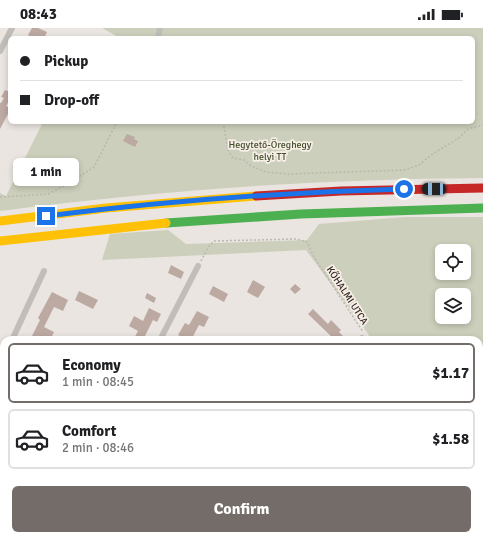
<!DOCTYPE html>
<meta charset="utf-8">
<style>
:root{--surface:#fff;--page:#f6f6f6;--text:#202124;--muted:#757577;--line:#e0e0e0;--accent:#746c68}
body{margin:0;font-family:Signika,sans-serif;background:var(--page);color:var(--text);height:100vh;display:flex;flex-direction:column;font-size:15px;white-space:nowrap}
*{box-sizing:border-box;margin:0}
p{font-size:13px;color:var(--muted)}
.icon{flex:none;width:22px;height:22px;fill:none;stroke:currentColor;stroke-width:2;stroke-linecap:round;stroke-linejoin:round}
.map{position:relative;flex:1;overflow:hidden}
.panel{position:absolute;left:0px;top:308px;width:483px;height:204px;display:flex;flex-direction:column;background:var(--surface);border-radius:12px 12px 0 0;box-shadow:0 2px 6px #0003}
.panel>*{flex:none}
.guide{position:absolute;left:8px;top:8px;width:467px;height:88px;border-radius:6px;box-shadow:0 2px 6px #0003;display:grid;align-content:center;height:88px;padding:0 12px;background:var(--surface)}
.tools{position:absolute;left:435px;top:216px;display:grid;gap:8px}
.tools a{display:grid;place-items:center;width:36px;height:36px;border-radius:6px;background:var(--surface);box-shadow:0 2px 6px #0003;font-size:20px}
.end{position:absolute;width:18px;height:18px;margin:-9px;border:5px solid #1a73e8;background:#fff;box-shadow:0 0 0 2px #fff}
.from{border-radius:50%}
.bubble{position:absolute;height:28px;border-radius:6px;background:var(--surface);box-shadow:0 2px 6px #0003;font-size:13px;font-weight:700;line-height:28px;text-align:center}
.car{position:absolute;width:12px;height:24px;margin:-12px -6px;border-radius:5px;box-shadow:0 0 3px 1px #0007;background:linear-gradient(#222 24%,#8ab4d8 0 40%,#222 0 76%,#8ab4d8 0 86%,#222 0)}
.guide b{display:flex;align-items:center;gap:14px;height:38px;font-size:15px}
.guide b+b{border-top:1px solid var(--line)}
.guide i{width:10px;height:10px;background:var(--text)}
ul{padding:7px 0 0;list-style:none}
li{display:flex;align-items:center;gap:12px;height:60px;margin:0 8px 6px;padding:0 4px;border:2px solid var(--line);border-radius:6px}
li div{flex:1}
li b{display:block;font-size:15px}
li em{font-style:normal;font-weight:700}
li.selected{border-color:var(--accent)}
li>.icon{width:36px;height:36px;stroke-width:1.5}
.cta{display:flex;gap:8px;margin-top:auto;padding:8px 12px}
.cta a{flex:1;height:46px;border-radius:6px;background:var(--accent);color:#fff;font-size:16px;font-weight:700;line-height:46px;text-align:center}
.status{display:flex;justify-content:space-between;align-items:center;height:28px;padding:0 20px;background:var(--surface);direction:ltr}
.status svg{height:11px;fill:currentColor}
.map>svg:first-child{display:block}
.green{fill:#cccfbb;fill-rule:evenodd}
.building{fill:#bca9a2}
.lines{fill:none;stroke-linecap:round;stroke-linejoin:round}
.path{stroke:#bcb6b1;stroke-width:1.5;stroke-dasharray:2 2;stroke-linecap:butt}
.street{stroke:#c3bdb9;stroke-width:6}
.fast{stroke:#4caf50;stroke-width:9}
.slow{stroke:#ffc107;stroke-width:9}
.jam{stroke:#c62828;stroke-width:9}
.route{stroke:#1a73e8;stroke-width:5}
.labels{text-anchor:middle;stroke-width:3.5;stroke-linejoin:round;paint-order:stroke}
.park-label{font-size:10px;fill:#44502d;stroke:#f7efe7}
.street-label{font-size:10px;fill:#342b27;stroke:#f7efe7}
</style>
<div class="status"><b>08:43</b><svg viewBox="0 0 49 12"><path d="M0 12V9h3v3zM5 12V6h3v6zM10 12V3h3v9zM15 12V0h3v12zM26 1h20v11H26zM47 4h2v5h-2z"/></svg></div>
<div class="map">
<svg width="483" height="512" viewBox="0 0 483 512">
<rect width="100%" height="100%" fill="#eae5e0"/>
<path class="green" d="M 102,0 L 483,0 L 483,150 C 321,151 160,162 0,183 L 0,165 L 6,168 L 43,94 L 473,94 L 473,10 L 120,10 Z
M 405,189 L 483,189 L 483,512 L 298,512 L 301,508 L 479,508 L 479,312 L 366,312 L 369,307 L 306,222 L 102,232 L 110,206 L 168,202 L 186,216 L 307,212 L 319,196 ZM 442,223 L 464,223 L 464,245 L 442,245 ZM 442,267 L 464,267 L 464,289 L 442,289 Z
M 0,402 L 4,404 L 4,481 L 0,489 Z
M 224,508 L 293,508 L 298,512 L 229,512 Z"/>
<path class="building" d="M 32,0 L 38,0 L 47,4 L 44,10 L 33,10 L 28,7 Z
M 5,62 L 10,64 L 10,73 L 9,73 L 6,78 L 10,80 L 10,82 L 0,101 L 0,75 L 1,75 L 4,70 L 1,69 Z
M 127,106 L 135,109 L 134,111 L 138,113 L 135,119 L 123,113 Z
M 171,237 L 184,244 L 181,251 L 168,245 Z
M 253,252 L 265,259 L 258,270 L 247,264 Z
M 295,256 L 301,261 L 295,266 L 290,261 Z
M 213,258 L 228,266 L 224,274 L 209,266 Z
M 79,263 L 98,272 L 93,281 L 75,272 Z
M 52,264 L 68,272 L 63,283 L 54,279 L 44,299 L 54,304 L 50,312 L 36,312 L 31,310 L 40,292 L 38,290 Z
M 147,265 L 156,270 L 154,275 L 145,270 Z
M 149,280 L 161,286 L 157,294 L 153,292 L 143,312 L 133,312 L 138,303 L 129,298 L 134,288 L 143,293 Z
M 313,281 L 328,296 L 331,292 L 341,302 L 339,304 L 343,308 L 339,312 L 335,312 L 308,286 Z
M 197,283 L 209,289 L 204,299 L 199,297 L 191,312 L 187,312 L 178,307 L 185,295 L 189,297 Z"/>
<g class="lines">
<path class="path" d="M 223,94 L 228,122 L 232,129 L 237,131 L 244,132 L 251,138 L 266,144 L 288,146 L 405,142 L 419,137 L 431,127 L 459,110 L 468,101 L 483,97
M 0,169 L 48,166 L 68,156 L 94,139 L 117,94
M 201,233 L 209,218 L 214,213 L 296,211 L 307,214 L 314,229 L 363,304
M 479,343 L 483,343"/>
<path class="street" d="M 158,10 L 160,0
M 0,23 L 12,0
M 12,312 L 44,243
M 160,312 L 198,238
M 360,312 L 362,310
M 0,337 L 4,328
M 0,396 L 4,398
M 0,507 L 4,497
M 184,512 L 188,508"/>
<path class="fast" d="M 166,195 L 301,186 L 483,180"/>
<path class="slow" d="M 0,193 L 106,180 L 256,168
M 0,213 L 166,195"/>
<path class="jam" d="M 256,168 L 341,163 L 483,160"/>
</g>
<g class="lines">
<path class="route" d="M 46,188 C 165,173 284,164 404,161"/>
</g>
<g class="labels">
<g class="park-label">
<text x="270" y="120">Hegytető-Öreghegy<tspan x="270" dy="12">helyi TT</tspan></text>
</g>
<g class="street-label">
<text transform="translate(348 267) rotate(57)" y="4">KŐHALMI UTCA</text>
</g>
</g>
</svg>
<div class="tools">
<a><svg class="icon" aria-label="locate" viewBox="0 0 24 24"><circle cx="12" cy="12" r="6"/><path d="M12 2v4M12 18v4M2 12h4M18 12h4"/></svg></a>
<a><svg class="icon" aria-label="layers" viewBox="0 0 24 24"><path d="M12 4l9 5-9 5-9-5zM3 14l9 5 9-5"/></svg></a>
</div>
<i class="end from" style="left:404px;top:161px"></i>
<i class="end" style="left:46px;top:188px"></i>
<div class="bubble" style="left:13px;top:130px;width:66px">1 min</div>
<i class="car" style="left:434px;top:161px;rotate:270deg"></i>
<div class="guide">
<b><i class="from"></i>Pickup</b>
<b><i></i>Drop-off</b>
</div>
<section class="panel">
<ul>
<li class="selected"><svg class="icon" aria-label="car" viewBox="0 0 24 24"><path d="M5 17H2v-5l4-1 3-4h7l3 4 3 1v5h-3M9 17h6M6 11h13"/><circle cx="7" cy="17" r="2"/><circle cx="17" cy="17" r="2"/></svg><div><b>Economy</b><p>1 min · 08:45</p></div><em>$1.17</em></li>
<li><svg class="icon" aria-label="car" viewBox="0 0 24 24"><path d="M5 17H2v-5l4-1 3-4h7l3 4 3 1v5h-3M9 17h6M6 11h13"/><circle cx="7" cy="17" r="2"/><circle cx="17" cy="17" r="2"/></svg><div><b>Comfort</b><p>2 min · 08:46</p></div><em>$1.58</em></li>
</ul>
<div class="cta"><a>Confirm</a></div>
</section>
</div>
